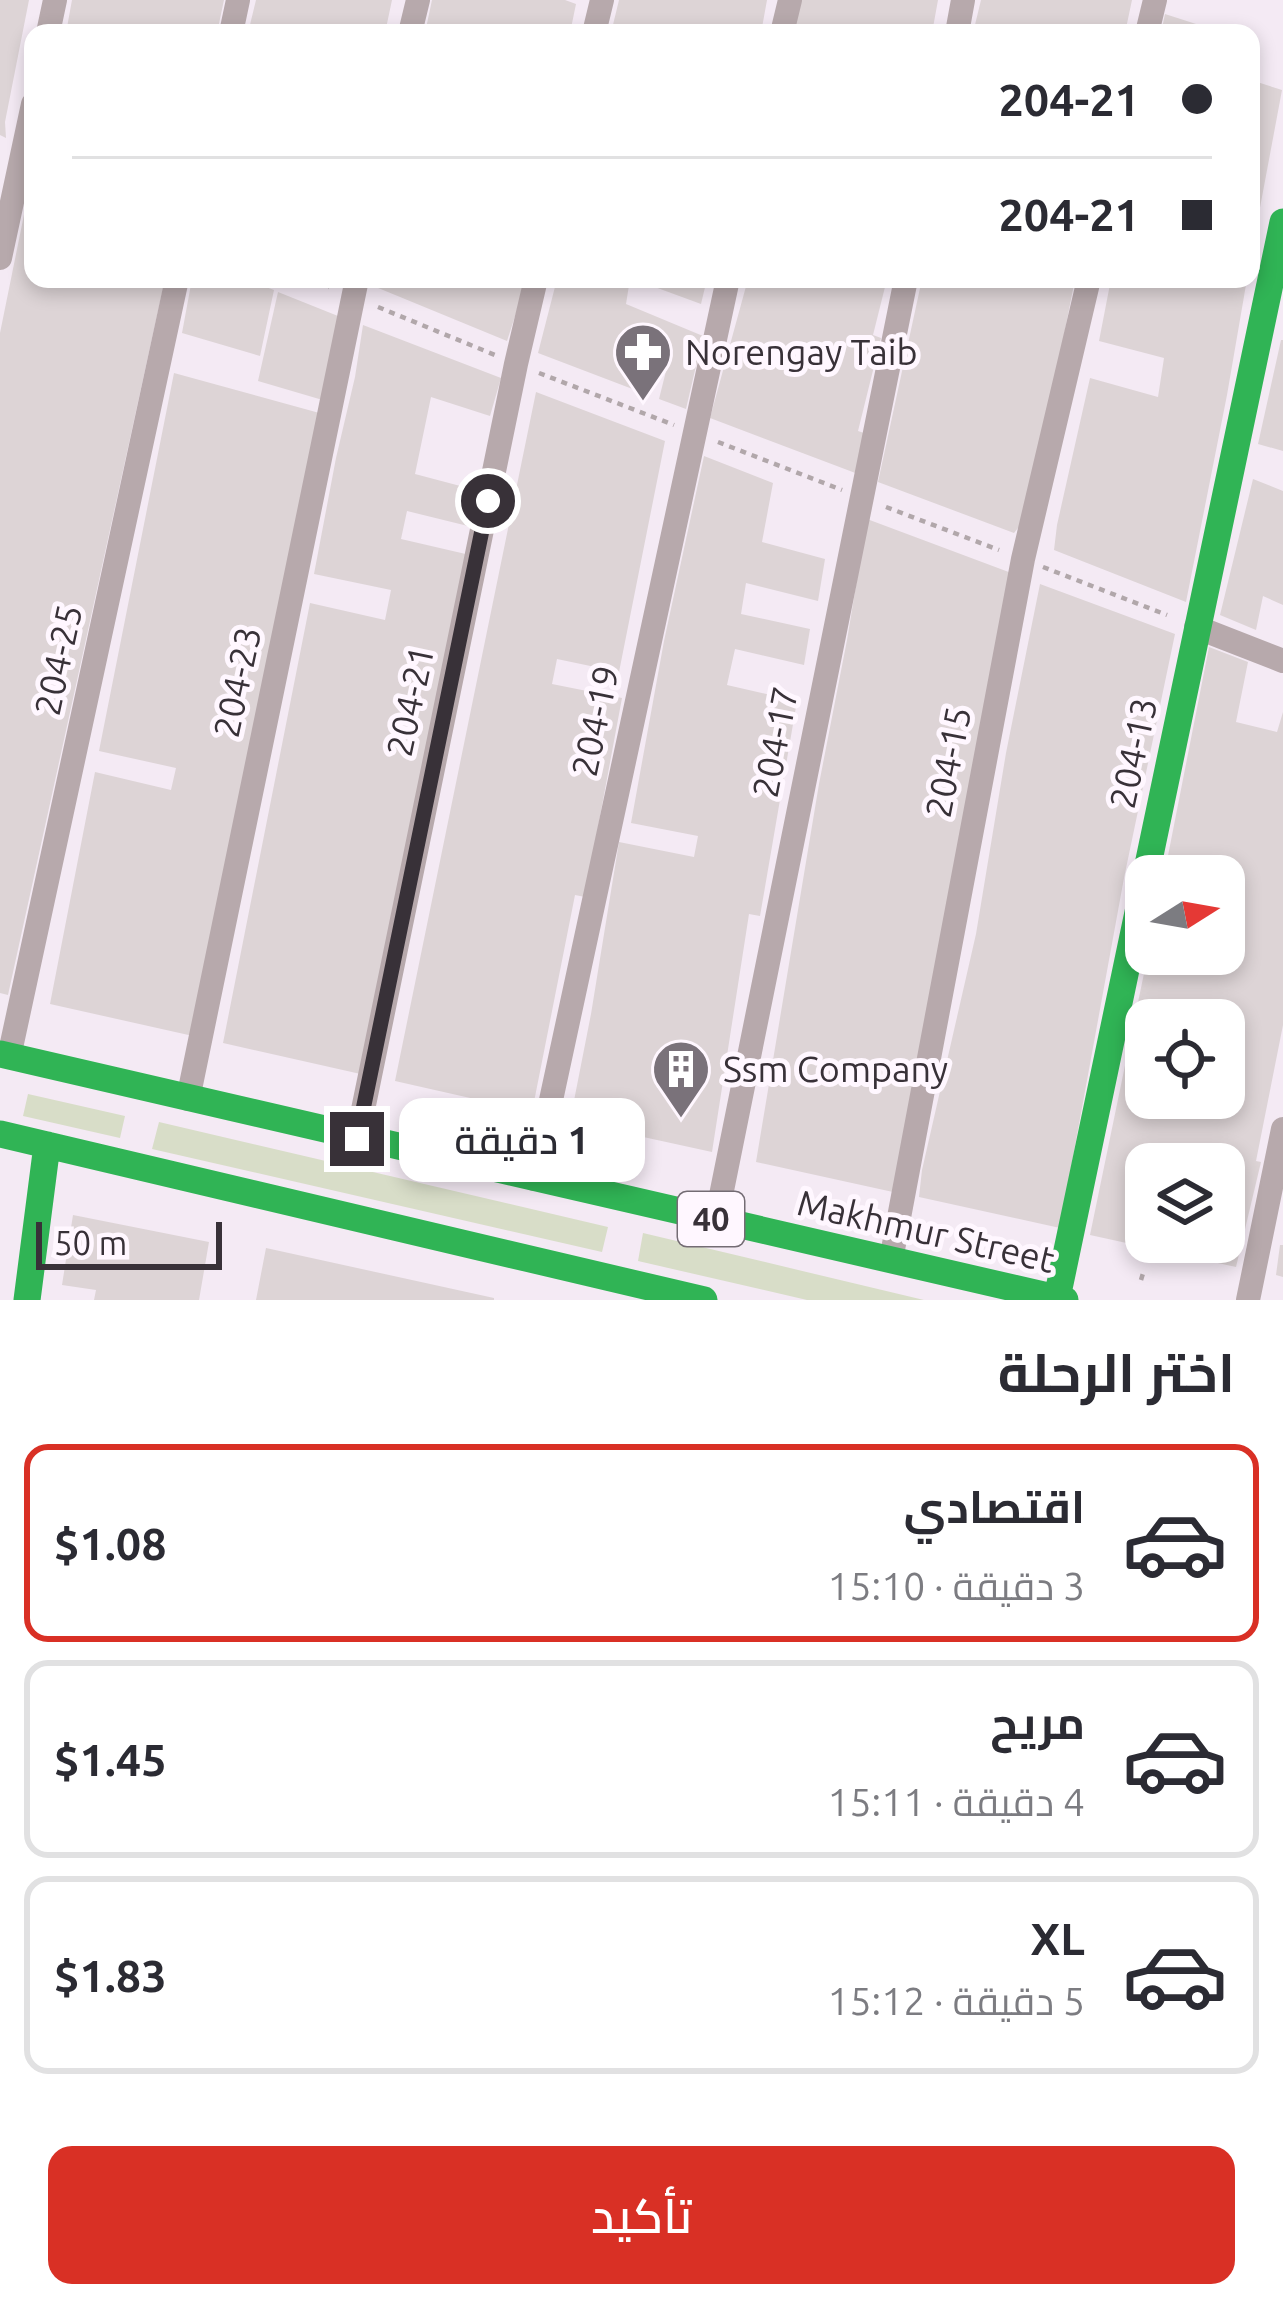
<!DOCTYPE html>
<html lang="ar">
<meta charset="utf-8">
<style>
:root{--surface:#fff;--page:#f7f7f7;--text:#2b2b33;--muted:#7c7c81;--line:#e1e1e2;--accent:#d93025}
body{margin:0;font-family:Ubuntu,Cairo,sans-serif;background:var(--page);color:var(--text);direction:rtl;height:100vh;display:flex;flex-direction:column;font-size:45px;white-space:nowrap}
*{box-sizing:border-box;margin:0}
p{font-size:39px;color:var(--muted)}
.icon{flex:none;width:66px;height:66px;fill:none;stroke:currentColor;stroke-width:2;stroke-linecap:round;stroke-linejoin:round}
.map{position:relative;height:1300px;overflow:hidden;direction:ltr}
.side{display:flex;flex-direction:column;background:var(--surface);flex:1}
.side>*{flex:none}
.hud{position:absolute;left:24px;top:24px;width:1236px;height:264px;border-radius:24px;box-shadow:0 6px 18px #0003;direction:rtl;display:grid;align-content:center;height:264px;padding:0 48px;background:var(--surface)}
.needle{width:78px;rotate:79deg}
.controls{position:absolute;left:1125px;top:855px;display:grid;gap:24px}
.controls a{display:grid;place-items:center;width:120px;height:120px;border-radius:24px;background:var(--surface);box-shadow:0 6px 18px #0003;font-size:60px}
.scale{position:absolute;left:36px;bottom:30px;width:186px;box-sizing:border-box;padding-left:12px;border:6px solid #383138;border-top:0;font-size:33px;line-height:42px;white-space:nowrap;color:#383138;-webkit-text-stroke:9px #fff7ff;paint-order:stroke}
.end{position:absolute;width:54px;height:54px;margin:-27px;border:15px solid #383138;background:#fff;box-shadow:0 0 0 6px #fff}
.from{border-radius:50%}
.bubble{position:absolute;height:84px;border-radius:24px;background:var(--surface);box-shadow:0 6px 18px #0003;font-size:39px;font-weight:600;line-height:84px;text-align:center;direction:rtl}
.hud b{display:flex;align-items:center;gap:42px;height:114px;font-size:45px}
.hud b+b{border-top:3px solid var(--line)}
.hud i{width:30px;height:30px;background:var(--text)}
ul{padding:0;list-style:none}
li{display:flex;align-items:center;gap:36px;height:198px;margin:0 24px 18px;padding:0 24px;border:6px solid var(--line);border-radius:24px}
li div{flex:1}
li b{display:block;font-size:45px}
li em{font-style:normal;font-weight:600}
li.on{border-color:var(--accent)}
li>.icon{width:108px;height:108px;stroke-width:1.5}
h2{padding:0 48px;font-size:54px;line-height:144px}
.button{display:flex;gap:24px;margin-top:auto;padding:24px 48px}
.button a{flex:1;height:138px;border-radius:24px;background:var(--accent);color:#fff;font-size:48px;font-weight:600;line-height:138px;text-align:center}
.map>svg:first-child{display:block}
.green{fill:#d8ddc8}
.building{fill:#ddd4d6;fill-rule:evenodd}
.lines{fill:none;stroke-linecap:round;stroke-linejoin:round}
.path{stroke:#b1a7aa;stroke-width:4.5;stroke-dasharray:6 6;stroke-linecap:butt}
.street{stroke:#b7a9ac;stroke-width:24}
.fast{stroke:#30b455;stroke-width:27}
.route{stroke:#383138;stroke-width:15}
.labels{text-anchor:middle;stroke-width:10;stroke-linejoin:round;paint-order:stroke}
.shield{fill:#fff7ff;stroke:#746c74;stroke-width:3}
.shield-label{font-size:33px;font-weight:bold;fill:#383138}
.poi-label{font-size:36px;fill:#383138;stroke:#fff7ff;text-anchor:start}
.street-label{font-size:36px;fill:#383138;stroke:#fff7ff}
</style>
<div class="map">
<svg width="1283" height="1300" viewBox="0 0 1283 1300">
<rect width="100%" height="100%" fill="#f4eaf4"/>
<path class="green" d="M 28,1094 L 125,1116 L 120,1138 L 23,1116 Z
M 159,1122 L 608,1227 L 602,1252 L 152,1149 Z
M 643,1233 L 924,1300 L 807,1300 L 638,1261 Z"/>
<path class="building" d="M 0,0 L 29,0 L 5,122 L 6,138 L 0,135 Z
M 72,0 L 224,0 L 217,33 L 66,33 Z
M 256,0 L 392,0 L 385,33 L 248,33 Z
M 432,0 L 565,0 L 576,4 L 570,33 L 425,33 Z
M 619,0 L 767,0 L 761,33 L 611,33 Z
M 798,0 L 938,0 L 932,33 L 792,33 Z
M 981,0 L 1132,0 L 1125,33 L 973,33 Z
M 1165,14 L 1221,32 L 1221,33 L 1161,33 Z
M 1251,80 L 1282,90 L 1253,245 L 1251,245 Z
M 28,195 L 33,197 L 33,279 L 165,279 L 8,995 L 0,993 L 0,333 Z
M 192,279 L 245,279 L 274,290 L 260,356 L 182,333 Z
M 367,279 L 527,279 L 507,341 L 366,283 Z
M 557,279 L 630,279 L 626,304 L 703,336 L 686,409 L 659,399 L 668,363 L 653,356 L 643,393 L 538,353 Z
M 633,279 L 707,279 L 701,304 Z
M 748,279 L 887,279 L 873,335 L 881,338 L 858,431 L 864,433 L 858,474 L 710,418 Z
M 922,279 L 1075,279 L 1029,514 L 1014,533 L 878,482 Z
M 1111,279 L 1247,279 L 1227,395 L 1186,602 L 1054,550 L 1057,525 L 1090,378 L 1158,397 L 1164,358 L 1099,341 Z
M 278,292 L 343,318 L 326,401 L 258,381 Z
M 363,325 L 501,378 L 490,416 L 431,397 L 415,474 L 483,492 L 476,528 L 407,511 L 401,539 L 470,555 L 365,1075 L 223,1043 L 310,603 L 385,620 L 391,590 L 314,574 L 336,458 L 355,377 Z
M 1281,340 L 1283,340 L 1283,451 L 1258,444 Z
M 174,373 L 323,414 L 193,1036 L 50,1004 L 95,772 L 171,790 L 176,768 L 99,751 Z
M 536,392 L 665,441 L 619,672 L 557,659 L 552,684 L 622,698 L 585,897 L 575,895 L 532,1112 L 395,1081 Z
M 704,456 L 773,483 L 762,542 L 825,559 L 818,601 L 746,583 L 741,614 L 810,629 L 804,665 L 735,649 L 727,685 L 797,701 L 760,916 L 749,914 L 712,1152 L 570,1121 L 591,1014 L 619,842 L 694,857 L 698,836 L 631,823 L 664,641 Z
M 1253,479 L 1283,491 L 1283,605 L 1263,596 L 1256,630 L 1220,615 Z
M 867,519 L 1014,574 L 893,1192 L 756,1162 L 819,784 L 847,640 Z
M 1040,584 L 1175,634 L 1124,878 L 1060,1228 L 919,1197 L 922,1170 L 976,934 L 1006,753 Z
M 1209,647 L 1248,662 L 1236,722 L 1277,732 L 1283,712 L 1283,1025 L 1256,1161 L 1261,1162 L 1236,1267 L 1090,1235 L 1148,954 L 1224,954 L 1224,876 L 1164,876 ZM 1146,1020 L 1224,1020 L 1224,1098 L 1146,1098 ZM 1146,1164 L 1224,1164 L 1224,1242 L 1146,1242 Z
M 73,1215 L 209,1242 L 199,1300 L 94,1300 L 96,1290 L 62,1285 Z
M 1280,1245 L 1283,1245 L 1283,1277 L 1276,1275 Z
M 266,1248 L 494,1298 L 494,1300 L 256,1300 Z"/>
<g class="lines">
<path class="path" d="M 306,279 L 329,287
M 378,307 L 495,355
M 539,373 L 674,425
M 718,442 L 842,490
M 886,507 L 999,550
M 1043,567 L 1167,615
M 1141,1280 L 1144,1270"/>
<path class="street" d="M 48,33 L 55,0
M 231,33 L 238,0
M 410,33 L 418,0
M 594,33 L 602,0
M 782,33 L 790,0
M 957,33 L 963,0
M 1147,33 L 1155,0
M 0,258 L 33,104
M 1196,627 L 1283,661
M 9,1057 L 177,279
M 188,1099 L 357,279
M 357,1139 L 516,364 L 536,279
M 534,1179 L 728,279
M 716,1220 L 906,279
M 891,1260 L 1023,559 L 1089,279
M 1248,1300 L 1283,1129"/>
<path class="fast" d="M 0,1054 L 1065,1300
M 0,1134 L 704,1300
M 1057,1298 L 1283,222
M 27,1300 L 47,1145"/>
</g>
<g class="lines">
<path class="route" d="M 357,1139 L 488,501"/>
</g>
<defs>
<symbol id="pharmacy-pin" viewBox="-11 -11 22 30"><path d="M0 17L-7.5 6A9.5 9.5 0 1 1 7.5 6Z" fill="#7a727a" stroke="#fff7ff"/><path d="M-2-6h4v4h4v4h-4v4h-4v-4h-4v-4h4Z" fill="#fff"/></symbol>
<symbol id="building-pin" viewBox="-11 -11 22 30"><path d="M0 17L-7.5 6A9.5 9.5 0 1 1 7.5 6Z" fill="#7a727a" stroke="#fff7ff"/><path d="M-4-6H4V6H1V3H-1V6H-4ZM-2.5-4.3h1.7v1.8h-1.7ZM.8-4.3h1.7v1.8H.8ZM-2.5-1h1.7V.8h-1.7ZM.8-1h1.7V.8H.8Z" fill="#fff"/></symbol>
</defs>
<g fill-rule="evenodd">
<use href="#pharmacy-pin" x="610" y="319" width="66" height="90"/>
<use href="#building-pin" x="648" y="1036" width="66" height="90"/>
</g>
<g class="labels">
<rect class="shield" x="678" y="1192" width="66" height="54" rx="9"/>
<g class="shield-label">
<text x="711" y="1231">40</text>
</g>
<g class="poi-label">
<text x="685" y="365">Norengay Taib</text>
<text x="723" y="1082">Ssm Company</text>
</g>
<g class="street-label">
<text transform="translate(58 660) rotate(-78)" y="13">204-25</text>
<text transform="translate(237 682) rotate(-78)" y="13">204-23</text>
<text transform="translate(410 701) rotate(-78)" y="13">204-21</text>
<text transform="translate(595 721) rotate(-78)" y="13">204-19</text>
<text transform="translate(775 742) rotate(-79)" y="13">204-17</text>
<text transform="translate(1133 753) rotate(-78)" y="13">204-13</text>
<text transform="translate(948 762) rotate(-79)" y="13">204-15</text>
<text transform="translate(926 1231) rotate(13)" y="13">Makhmur Street</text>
</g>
</g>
</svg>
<div class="controls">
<a><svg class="needle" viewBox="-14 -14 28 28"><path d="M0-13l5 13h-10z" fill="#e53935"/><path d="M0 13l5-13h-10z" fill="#7c7c81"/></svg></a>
<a><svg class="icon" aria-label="locate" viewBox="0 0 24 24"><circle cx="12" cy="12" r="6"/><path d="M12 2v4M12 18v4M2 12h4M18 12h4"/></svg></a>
<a><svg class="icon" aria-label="layers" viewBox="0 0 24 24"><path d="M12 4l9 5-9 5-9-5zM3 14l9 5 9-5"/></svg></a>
</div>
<div class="scale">50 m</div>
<i class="end from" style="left:488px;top:501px"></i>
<i class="end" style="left:357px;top:1139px"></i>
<div class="bubble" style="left:399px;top:1098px;width:246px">1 دقيقة</div>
<div class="hud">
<b><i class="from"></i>204-21</b>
<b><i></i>204-21</b>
</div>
</div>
<section class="side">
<h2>اختر الرحلة</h2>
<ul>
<li class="on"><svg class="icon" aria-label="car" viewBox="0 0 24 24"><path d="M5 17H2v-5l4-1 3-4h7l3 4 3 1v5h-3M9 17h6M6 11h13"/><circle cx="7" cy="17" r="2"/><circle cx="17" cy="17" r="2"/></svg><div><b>اقتصادي</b><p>3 دقيقة · 15:10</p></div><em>$1.08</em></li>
<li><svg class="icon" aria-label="car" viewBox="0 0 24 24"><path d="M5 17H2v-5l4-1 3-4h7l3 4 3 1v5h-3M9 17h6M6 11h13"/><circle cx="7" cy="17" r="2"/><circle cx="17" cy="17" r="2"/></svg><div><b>مريح</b><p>4 دقيقة · 15:11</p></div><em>$1.45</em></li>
<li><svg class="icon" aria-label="car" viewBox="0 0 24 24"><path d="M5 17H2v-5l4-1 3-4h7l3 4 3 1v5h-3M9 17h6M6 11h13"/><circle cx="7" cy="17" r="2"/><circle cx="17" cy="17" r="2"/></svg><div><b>XL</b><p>5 دقيقة · 15:12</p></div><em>$1.83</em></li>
</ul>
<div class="button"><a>تأكيد</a></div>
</section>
